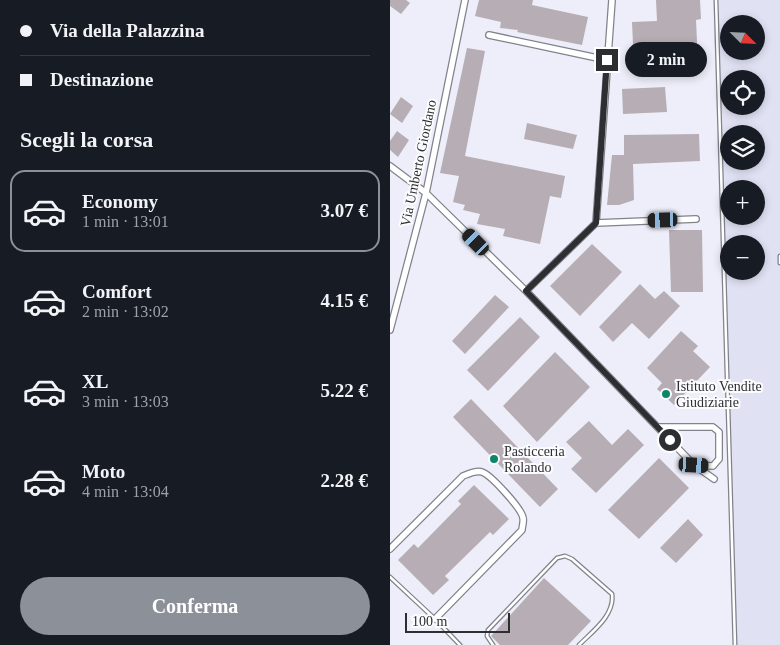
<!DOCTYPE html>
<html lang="it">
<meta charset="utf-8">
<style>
:root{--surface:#171b24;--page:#20242c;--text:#f1f3f6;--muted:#9ea1a6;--line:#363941;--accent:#8c9099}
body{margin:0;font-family:"Times New Roman",serif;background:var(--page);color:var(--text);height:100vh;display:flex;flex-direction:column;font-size:19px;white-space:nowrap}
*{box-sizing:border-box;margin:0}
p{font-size:16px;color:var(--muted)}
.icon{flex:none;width:28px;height:28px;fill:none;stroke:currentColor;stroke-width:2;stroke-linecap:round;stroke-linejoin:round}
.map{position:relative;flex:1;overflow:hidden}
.details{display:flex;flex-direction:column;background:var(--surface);width:390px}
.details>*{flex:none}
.banner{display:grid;align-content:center;height:110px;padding:0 20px;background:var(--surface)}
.needle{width:32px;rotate:114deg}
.controls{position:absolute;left:330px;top:15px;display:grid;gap:10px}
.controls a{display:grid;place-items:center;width:45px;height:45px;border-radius:50%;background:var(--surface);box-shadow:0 2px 8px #0003;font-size:25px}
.scale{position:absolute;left:15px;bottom:12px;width:105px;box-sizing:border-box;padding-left:5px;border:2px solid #2d2e32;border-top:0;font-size:14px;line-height:18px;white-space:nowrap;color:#2d2e32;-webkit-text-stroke:4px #fcfcfe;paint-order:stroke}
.end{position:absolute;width:22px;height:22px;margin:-11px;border:6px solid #2d2e32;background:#fff;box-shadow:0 0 0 2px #fff}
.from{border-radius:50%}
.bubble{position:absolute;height:35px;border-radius:18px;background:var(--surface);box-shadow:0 2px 8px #0003;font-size:16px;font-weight:700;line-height:35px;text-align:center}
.car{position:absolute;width:15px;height:30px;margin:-15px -8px;border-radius:6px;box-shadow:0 0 4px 1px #0007;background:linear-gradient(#222 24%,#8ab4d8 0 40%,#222 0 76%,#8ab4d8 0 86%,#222 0)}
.banner b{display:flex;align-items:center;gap:18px;height:48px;font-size:19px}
.banner b+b{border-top:1px solid var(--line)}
.banner i{width:12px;height:12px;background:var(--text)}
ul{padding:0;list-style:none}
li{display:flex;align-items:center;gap:15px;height:82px;margin:0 10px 8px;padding:0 10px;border:2px solid transparent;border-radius:15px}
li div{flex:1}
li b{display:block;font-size:19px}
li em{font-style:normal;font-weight:700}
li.on{border-color:var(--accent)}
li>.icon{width:45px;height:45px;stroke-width:1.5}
h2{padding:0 20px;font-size:22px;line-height:60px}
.button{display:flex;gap:10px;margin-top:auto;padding:10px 20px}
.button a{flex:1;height:58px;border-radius:30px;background:var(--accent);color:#fff;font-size:20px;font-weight:700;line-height:58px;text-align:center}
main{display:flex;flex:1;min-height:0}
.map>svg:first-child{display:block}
.built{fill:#e0e2f4;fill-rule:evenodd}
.building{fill:#b7adb4}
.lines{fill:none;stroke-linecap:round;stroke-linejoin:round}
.service-casing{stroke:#81828b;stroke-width:5}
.minor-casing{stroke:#81828b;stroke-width:8}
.service{stroke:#fff;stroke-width:2.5}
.minor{stroke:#fff;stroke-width:5.5}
.route{stroke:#2d2e32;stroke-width:6}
.poi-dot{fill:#0b8668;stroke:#fcfcfe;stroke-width:2}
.labels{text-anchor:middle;stroke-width:4;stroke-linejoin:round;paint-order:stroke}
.street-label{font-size:14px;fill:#2d2e32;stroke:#fcfcfe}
.poi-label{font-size:14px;fill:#2d2e32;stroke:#fcfcfe;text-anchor:start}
</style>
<main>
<section class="details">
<div class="banner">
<b><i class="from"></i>Via della Palazzina</b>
<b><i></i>Destinazione</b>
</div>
<h2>Scegli la corsa</h2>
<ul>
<li class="on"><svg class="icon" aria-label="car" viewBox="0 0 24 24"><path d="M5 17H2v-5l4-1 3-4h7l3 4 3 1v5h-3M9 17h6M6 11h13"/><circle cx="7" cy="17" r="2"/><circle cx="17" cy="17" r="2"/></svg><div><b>Economy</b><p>1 min · 13:01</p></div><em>3.07 €</em></li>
<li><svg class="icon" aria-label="car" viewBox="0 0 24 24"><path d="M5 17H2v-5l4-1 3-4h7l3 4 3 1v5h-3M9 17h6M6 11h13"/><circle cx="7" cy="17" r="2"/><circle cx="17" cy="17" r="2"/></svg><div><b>Comfort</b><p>2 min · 13:02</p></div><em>4.15 €</em></li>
<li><svg class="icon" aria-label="car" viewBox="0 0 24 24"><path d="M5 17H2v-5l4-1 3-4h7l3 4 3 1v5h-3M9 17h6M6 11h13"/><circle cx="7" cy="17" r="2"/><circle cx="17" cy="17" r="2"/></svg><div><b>XL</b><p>3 min · 13:03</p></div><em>5.22 €</em></li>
<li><svg class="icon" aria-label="car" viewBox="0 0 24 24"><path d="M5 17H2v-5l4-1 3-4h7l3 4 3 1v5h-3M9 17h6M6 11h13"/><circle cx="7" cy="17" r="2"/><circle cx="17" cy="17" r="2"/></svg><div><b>Moto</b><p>4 min · 13:04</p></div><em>2.28 €</em></li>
</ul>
<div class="button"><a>Conferma</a></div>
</section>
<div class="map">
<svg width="390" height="645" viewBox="0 0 390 645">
<rect width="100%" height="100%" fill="#edeef9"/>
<path class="built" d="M 323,0 L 390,0 L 390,645 L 343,645 ZM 339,24 L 366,24 L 366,51 L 339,51 ZM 339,79 L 366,79 L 366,106 L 339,106 ZM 339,134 L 366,134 L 366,161 L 339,161 ZM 339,189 L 366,189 L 366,216 L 339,216 ZM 339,244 L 366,244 L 366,271 L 339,271 Z"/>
<path class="building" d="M 0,0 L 16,0 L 20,3 L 11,14 L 0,6 Z
M 89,0 L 143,0 L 142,5 L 198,17 L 192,45 L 127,32 L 128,30 L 110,28 L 111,22 L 85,16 Z
M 266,0 L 310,0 L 311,19 L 306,20 L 308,63 L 244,66 L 242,22 L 267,21 Z
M 77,48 L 95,51 L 75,156 L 175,176 L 171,198 L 160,196 L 150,244 L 113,236 L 115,229 L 87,224 L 90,214 L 73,210 L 75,205 L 63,202 L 69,176 L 50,173 Z
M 275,87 L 277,112 L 233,114 L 232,89 Z
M 11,97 L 23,106 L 12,123 L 0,114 Z
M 137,123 L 187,135 L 183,149 L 134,139 Z
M 7,131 L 19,140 L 8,157 L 0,150 L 0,141 Z
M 309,134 L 310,161 L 243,164 L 244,200 L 229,205 L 217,205 L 222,155 L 234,155 L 234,135 Z
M 279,230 L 312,230 L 313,292 L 281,292 Z
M 202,244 L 232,272 L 190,316 L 160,286 Z
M 250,284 L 265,299 L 274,291 L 290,306 L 259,339 L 242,323 L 223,342 L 209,327 Z
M 105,295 L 119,307 L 75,354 L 62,341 Z
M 130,317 L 150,337 L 98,391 L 77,370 Z
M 291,331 L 308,346 L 303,351 L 320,367 L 284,405 L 267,389 L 272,383 L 257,368 Z
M 165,352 L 200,387 L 147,442 L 113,406 Z
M 81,399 L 168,489 L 150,507 L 63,417 Z
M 199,421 L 222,445 L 238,429 L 254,445 L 206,493 L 181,469 L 192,458 L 176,442 Z
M 269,458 L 299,488 L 249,539 L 218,510 Z
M 84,485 L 119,519 L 103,535 L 100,532 L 55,576 L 59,580 L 43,595 L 8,560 L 24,544 L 28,548 L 71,504 L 68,501 Z
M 298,519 L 313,535 L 286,563 L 270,548 Z
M 154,578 L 201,621 L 178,645 L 110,645 L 101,636 Z"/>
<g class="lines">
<defs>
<path id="service" d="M 326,0 L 345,645
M 390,256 L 390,263
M 0,577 L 45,619 L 70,645
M 103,645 L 97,636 L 98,630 L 167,558 L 175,556 L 182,559 L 222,594 C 225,615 203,631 189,645"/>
<path id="minor" d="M 99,35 L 217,60
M 0,166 L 36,193 L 136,291 L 304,465 L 324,479
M 206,223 L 306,219
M 136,291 L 206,223 L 222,0
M 0,330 L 36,193 L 75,0
M 268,427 L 323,427 L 329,432 L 329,459 L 323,466 L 304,465
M 0,549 L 73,476 C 78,474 86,470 92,472 C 101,475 132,509 133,518 C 134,522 132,527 132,530 L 45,619"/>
</defs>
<use href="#service" class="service-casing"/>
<use href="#minor" class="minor-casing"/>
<use href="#service" class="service"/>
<use href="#minor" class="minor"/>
</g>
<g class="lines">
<path class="route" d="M 217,60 L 206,223 L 136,291 L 280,440"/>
</g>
<g class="poi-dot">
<circle cx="276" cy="394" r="5"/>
<circle cx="104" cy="459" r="5"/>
</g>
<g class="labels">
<g class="street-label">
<text transform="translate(28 163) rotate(-78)" y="5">Via Umberto Giordano</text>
</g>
<g class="poi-label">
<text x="286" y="391">Istituto Vendite<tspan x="286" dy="16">Giudiziarie</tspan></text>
<text x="114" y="456">Pasticceria<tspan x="114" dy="16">Rolando</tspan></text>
</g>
</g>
</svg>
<div class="controls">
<a><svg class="needle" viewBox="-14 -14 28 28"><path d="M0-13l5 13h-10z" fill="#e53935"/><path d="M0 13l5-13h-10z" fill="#9ea1a6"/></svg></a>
<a><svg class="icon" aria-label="locate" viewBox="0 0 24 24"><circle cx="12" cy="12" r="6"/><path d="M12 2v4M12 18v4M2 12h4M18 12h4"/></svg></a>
<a><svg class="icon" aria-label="layers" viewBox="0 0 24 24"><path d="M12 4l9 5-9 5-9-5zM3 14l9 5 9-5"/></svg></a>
<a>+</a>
<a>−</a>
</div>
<div class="scale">100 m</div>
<i class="end from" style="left:280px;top:440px"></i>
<i class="end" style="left:217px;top:60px"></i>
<div class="bubble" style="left:235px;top:42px;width:82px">2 min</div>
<i class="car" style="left:273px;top:220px;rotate:268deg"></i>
<i class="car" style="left:86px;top:242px;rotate:315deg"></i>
<i class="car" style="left:304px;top:465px;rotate:93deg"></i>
</div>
</main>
